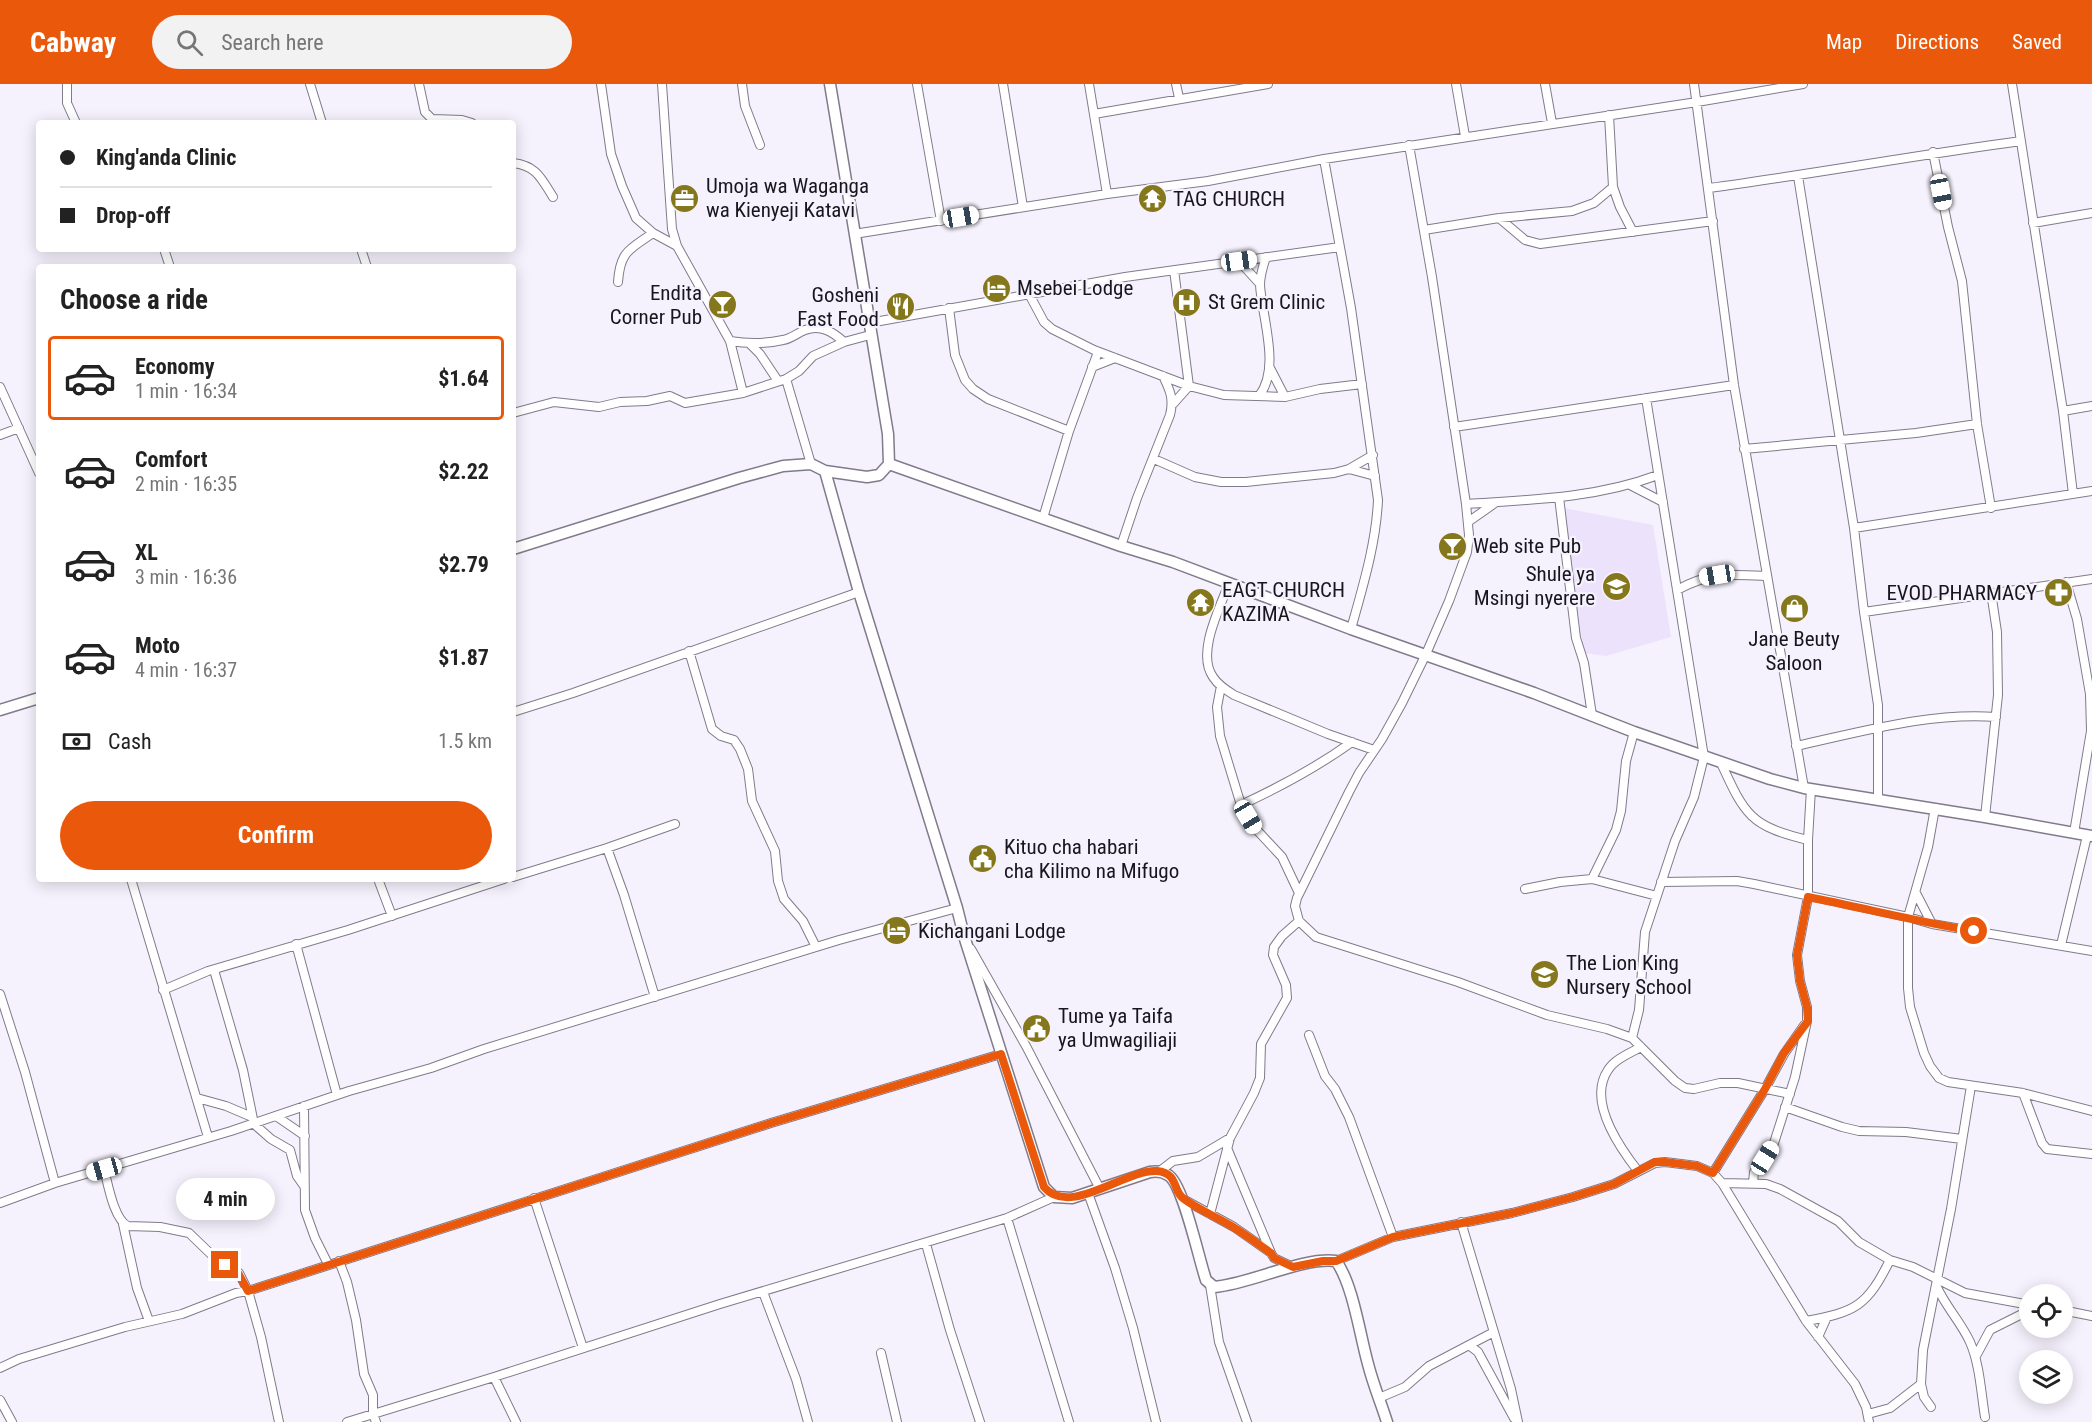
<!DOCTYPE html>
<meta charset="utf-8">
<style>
:root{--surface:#fff;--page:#f2f2f2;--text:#222;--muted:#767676;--line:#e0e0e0;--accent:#ea580c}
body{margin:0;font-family:"Roboto Condensed",sans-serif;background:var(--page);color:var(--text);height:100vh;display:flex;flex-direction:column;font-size:22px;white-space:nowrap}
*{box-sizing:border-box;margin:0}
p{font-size:20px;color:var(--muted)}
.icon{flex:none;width:33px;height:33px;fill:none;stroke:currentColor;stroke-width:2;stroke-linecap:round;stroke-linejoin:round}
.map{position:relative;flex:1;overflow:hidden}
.drawer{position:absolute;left:36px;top:180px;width:480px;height:618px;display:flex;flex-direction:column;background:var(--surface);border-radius:6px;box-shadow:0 3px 15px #0003}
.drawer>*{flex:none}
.top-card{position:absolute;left:36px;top:36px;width:480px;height:132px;border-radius:6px;box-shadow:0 3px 15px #0003;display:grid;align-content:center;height:132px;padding:0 24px;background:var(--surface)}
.buttons{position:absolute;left:2019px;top:1200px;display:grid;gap:12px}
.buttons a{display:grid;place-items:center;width:54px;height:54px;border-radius:50%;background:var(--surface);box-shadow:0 3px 15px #0003;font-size:30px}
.end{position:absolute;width:27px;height:27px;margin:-14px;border:8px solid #ea580c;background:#fff;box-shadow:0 0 0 3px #fff}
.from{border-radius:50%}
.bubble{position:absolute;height:42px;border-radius:21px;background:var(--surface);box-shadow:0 3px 15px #0003;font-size:20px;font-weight:700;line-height:42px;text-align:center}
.car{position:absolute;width:18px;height:36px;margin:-18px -9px;border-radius:8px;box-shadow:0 0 4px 2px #0007;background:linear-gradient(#fff 24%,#345 0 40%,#fff 0 76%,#345 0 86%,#fff 0)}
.top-card b{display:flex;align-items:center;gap:21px;height:57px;font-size:22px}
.top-card b+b{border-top:2px solid var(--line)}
.top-card i{width:15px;height:15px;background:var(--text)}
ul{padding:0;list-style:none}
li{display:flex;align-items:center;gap:18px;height:84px;margin:0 12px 9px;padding:0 12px;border:3px solid transparent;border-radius:6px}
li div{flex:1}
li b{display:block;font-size:22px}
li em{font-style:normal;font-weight:700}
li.current{border-color:var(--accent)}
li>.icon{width:54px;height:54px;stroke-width:1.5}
h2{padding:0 24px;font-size:27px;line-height:72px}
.pay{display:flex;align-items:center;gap:15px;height:66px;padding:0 24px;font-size:22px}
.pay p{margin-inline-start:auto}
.primary-button{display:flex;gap:12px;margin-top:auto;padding:12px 24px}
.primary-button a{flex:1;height:69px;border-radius:36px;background:var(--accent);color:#fff;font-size:24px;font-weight:700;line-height:69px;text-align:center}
header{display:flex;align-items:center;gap:36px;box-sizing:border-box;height:84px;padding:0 30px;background:var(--accent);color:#fff}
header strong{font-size:28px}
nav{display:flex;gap:33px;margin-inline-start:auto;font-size:21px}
.search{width:420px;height:54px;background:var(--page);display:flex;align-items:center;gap:15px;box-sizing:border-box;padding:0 21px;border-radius:33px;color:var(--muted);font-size:22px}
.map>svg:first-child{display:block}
.built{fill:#ece2fb}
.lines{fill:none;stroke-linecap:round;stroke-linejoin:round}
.minor-casing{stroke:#807a8a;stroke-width:10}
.tertiary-casing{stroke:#807a8a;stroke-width:13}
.minor{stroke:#fff;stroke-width:8}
.tertiary{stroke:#fff;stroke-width:10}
.route{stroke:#ea580c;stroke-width:8}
.labels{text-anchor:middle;stroke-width:4.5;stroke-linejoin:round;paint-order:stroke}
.poi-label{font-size:21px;fill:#18151c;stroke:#f6f2fd;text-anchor:start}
</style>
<header>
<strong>Cabway</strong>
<div class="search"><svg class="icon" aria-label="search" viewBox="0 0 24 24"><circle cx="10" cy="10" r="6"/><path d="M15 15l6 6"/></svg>Search here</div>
<nav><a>Map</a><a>Directions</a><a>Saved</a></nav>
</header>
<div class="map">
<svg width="2092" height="1338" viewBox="0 0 2092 1338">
<rect width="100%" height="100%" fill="#f6f2fd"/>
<path class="built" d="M 1564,424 L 1653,441 L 1671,553 L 1606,572 L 1584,569 L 1569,475 Z"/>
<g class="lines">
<defs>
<path id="minor" d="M 67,0 L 67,19 L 76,39
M 310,0 L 322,39
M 419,0 L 425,28 L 432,35 L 462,36 L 472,39
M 601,0 L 611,70 L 622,102 L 636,134 L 653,149 L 677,162
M 662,0 L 672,145 L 677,162 L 730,257 L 743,309
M 742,0 L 745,22 L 760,61
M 917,0 L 941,137
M 1003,0 L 1023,123
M 1089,0 L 1107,110
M 1176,0 L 1179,14
M 1456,0 L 1465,52
M 1545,0 L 1552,39
M 1694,0 L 1734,301 L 1804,704
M 2012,0 L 2063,327 L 2073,410
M 1094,30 L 1268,0
M 1609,31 L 1613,103 L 1620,123 L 1633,148
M 1409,61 L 1432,193 L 1466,420 L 1469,451 L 1467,468 L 1449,517 L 1426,570 L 1402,619 L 1382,655 L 1359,689 L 1349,708 L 1297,814 L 1295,822 L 1299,837 L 1316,853 L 1458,898 L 1547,931 L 1607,945 L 1632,954 L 1675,997 L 1685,1004 L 1694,1005 L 1720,999 L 1738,999 L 1790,1010
M 1933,68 L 1948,143 L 1962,197 L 1977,340 L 1991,424
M 1324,75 L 1351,224 L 1378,416 C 1376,460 1363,502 1351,545
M 513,79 C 537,82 541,94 553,113
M 1798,92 L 1854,444 L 1864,528 L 1878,621 L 1878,716
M 1709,104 C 1813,90 1917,71 2021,57
M 1499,134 L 1525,156 L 1540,160 L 1713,137
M 2033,139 L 2092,129
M 1424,146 L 1499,134 L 1572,127 L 1594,119 L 1613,103
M 854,150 L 1107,110 L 1208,97 L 1324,75 L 1697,18 L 1803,0
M 164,165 L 170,183
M 361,165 L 367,183
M 1239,177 L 1260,200
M 618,198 C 620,167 630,165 653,149
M 1029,210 L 1044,238 L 1052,245 L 1094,266 L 1189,302 L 1224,311 L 1285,313 L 1320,305 L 1362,300
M 949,224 L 955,271 L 965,296 L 973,305 L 988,315 L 1069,347
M 869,239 L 1125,193 L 1340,163
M 730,257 C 748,260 765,260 783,256 C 791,255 797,249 805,246 C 821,240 833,248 844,258
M 750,260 L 760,270 L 778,297
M 1269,282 L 1285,313
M 1092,283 L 1115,274
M 786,295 L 811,380
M 0,303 L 39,389
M 1259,312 C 1281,284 1262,234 1260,201 C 1260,192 1263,182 1266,173
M 1173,320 L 1189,302 L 1174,186
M 2063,327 L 2092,322
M 513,329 L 554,318 L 599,323 L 620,318 L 647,317 L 670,312 L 685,319 L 743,309 L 786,295 L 799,287 L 813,272 L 844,258 L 870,251
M 1454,343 L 1734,301
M 0,351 L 19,344
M 1744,365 L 1916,349 L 1977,340
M 1154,375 L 1195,393 L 1221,398 L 1246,398 L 1334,389 L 1349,385 L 1373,371
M 1349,385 L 1375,392
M 1630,401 L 1663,418
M 1559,413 L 1576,554 L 1584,579 L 1592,631
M 1466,420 C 1531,416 1597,414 1658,391
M 1043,434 L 1069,347 L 1098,268
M 1468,438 L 1495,419
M 1854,444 L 2092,407
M 1121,462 L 1137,414 L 1170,331 C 1174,315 1170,306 1163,292
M 2066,498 L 2077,535 L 2090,610 L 2091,647 L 2074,749
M 1229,499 C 1220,524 1196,569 1213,593 C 1218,601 1226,606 1234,611 L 1328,650 L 1374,666
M 1677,506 C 1709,488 1730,490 1766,492
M 1864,528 L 2092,495
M 689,567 L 712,645 L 721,652 L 734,656 L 740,665 L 748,685 L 752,717 L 775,767 L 778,797 L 784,815 L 803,837 L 816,863
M 1221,602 L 1217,623 L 1220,652 L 1241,721 L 1255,744 L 1282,773 L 1299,809
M 513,628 L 573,609 L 859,508
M 1796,662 C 1861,648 1929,628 1996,633
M 1721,679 C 1745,731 1750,742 1808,756
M 1241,721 C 1280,703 1317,683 1352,658
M 1935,724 L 1928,763 L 1908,833 L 1908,904 L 1910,923 L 1924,969 L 1930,982 L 1939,994 L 1948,998 L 2023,1009 L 2092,1027
M 1985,733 L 1998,611 L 1997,548 L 1991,508
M 607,764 L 624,811 L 655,913
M 513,793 L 607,764 L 675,740
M 131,795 L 208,1053
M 378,795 L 392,832
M 1592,795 L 1616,746 L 1621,727 L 1626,677 L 1634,648
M 1661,798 L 1737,797 L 1754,800 L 1908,833 L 1932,840 L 2092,867
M 1525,805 L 1560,798 L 1592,795 L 1657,812
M 1916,809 L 1932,840
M 296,860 L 337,1011
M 2061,861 L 2087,752
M 971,865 L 1026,962 L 1100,1105
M 214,886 L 243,986 L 254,1040 L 271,1055 L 290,1066 L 297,1092 L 304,1102
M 163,906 L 208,887 L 348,846 L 504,795
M 0,910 L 25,988 L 55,1099
M 1309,951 L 1325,992 L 1335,1005 L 1349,1033 L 1393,1153
M 1632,954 L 1639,926 L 1645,848 L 1675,757 L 1694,713 L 1704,673 L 1646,314
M 2023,1009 L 2042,1059 L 2047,1065 L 2092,1070
M 197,1014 L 226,1022 L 252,1033
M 304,1022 L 305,1126 L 315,1154 L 328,1180
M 1785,1023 L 1842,1043 L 1859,1047 L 1906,1048 L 1962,1055
M 276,1032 L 305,1052
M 1227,1064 L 1271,1169
M 104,1085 C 108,1100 114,1136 128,1142 L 160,1143 L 189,1149 L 216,1175 L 239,1189 L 248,1207 L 261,1253 L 279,1338
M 1160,1087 L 1173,1077 L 1198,1073 L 1230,1054
M 1638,1087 C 1620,1064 1587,1017 1608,986 C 1615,975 1630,969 1641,963
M 1713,1089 L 1765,1005 L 1784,970 L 1805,940
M 1722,1099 L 1766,1100 L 1780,1105 L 1838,1137 L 1859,1158 L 1890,1176 L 1913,1183 L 1965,1209 L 2030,1221
M 1753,1099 L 1754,1088 L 1774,1059 L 1795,993 L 1807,937 L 1807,923 L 1800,897 L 1797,871 L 1808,813 L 1808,756 L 1811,705
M 1088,1109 L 1115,1184 L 1133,1244 L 1156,1338
M 534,1114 L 583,1264
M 1181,1114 L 1234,1143 L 1271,1169 L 1274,1174 L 1293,1183
M 0,1119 L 55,1099 L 231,1047 L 349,1007 L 431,984 L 484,965 L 839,856 L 957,824
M 1210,1130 L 1230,1054 L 1254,1009 L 1260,994 L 1261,960 L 1287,914 L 1286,901 L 1273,871 L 1274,863 L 1282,852 L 1299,837
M 1007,1134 L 1069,1338
M 1461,1138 L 1511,1305 L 1518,1338
M 123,1140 L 137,1204 L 149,1237
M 926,1160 L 950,1246 L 980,1338
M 339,1177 L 347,1198 L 356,1236 L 364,1290 L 373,1311 L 373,1330 L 376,1338
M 1336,1177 L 1393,1153 L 1512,1129 L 1573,1113 L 1614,1100 L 1655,1079 L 1665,1078 L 1697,1082 L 1713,1089 L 1722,1099 L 1806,1237 L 1855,1300 L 1866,1323 L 1869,1338
M 1210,1201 L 1219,1258 L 1247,1338
M 1936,1201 C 1945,1222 1961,1238 1970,1258 C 1980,1281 1981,1309 1985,1333
M 763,1208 L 796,1295 L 808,1338
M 2062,1226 L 2092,1232
M 1806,1237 C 1856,1228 1867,1222 1890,1176
M 1818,1253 L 1827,1233
M 1469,1261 L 1494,1248
M 881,1269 L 897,1338
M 1976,1272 L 1990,1246 L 2030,1226
M 0,1284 L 19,1275 L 125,1243 L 182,1230 L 236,1209 L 248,1207 L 771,1039 L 1001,970
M 494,1293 L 516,1338
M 1379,1314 L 1405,1303 L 1429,1282 L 1469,1261 L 1478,1268 L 1514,1334
M 0,1316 L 12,1338
M 1931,1323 L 1924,1313 L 1921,1300 L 1923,1266 L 1951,1125 L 1971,1002
M 1868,1330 L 1890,1324 L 1921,1300
M 347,1338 L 494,1293 L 720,1220 L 1007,1134 L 1054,1113"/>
<path id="tertiary" d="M 889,380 L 1121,462 L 1173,478 L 1351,545 L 1534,609 L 1634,648 L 1770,695 L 1804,704 L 1985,733 L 2092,752
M 825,387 L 859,508 L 957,824 L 964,852 L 1044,1103 L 1054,1113 L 1072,1114 L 1150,1088 C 1156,1087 1162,1087 1168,1091 C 1183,1099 1199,1176 1206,1196 L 1214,1203 C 1251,1200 1301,1173 1336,1177 C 1353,1200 1360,1252 1368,1280 C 1373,1300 1381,1319 1387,1338
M 513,465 L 739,394 L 783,382 L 811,380 L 825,387 L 867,393 L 879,391 L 889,380 L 888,350 L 830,0
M 0,626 L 39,614"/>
</defs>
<use href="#minor" class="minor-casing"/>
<use href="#tertiary" class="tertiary-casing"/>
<use href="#minor" class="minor"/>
<use href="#tertiary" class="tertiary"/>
</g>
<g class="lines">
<path class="route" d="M 225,1181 L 238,1189 L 248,1207 L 771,1039 L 1001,970 L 1044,1103 C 1070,1134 1125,1085 1157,1087 C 1179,1089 1172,1107 1184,1115 C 1199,1126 1217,1133 1233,1143 C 1246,1151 1258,1160 1271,1169 L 1274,1174 L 1293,1183 L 1323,1177 L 1336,1177 L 1393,1153 L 1512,1129 L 1573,1113 L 1614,1100 L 1655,1078 L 1665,1078 L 1697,1082 L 1713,1089 L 1765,1005 L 1784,969 L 1808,937 L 1807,923 L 1800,897 L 1797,871 L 1808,813 C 1864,824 1919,838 1974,847"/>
</g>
<defs>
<symbol id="office-disc" viewBox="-11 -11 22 22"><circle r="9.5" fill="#85771b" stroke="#f6f2fd"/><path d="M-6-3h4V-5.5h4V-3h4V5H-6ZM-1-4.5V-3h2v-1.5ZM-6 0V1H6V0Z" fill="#fff"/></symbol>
<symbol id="temple-disc" viewBox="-11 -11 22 22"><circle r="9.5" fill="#85771b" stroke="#f6f2fd"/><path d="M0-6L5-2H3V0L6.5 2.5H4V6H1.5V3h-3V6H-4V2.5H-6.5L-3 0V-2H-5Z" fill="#fff"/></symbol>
<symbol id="hotel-disc" viewBox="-11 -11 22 22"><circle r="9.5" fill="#85771b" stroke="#f6f2fd"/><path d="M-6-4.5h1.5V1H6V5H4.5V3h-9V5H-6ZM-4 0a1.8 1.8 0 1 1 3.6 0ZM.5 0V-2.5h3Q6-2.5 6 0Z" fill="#fff"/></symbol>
<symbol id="hospital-disc" viewBox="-11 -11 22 22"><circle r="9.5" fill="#85771b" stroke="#f6f2fd"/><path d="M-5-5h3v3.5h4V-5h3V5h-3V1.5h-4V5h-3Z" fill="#fff"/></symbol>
<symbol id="bar-disc" viewBox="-11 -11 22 22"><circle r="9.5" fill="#85771b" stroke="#f6f2fd"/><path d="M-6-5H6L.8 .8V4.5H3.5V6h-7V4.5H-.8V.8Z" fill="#fff"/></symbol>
<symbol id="restaurant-disc" viewBox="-11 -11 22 22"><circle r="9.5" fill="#85771b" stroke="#f6f2fd"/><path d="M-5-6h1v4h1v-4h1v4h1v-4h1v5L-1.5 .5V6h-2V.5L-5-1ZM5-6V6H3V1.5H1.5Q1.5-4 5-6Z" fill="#fff"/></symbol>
<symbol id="school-disc" viewBox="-11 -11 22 22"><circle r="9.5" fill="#85771b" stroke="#f6f2fd"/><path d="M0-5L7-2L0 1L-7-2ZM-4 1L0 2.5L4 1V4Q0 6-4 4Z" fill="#fff"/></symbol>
<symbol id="pharmacy-disc" viewBox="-11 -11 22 22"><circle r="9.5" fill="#85771b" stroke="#f6f2fd"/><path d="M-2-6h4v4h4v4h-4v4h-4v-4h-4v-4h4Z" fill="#fff"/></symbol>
<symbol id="shop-disc" viewBox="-11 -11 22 22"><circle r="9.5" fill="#85771b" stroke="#f6f2fd"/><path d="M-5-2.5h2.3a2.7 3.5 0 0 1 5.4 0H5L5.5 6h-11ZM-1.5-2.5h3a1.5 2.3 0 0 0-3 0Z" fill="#fff"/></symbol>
<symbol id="civic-disc" viewBox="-11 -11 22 22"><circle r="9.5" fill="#85771b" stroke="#f6f2fd"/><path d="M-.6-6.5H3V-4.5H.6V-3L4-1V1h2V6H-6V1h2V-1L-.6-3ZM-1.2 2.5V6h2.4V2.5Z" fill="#fff"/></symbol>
</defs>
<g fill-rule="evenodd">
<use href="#office-disc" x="668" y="98" width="33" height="33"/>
<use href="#temple-disc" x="1136" y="98" width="33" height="33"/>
<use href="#hotel-disc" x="980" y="188" width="33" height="33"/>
<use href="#hospital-disc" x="1170" y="202" width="33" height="33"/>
<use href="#bar-disc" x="706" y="204" width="33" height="33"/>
<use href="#restaurant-disc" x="884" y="206" width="33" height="33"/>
<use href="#bar-disc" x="1436" y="446" width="33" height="33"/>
<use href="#school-disc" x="1600" y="486" width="33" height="33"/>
<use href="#pharmacy-disc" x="2042" y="492" width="33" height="33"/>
<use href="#temple-disc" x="1184" y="502" width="33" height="33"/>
<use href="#shop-disc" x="1778" y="508" width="33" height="33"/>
<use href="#civic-disc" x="966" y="758" width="33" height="33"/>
<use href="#hotel-disc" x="880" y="830" width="33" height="33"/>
<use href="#school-disc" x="1528" y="874" width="33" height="33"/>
<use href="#civic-disc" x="1020" y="928" width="33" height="33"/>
</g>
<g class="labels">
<g class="poi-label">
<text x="706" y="109">Umoja wa Waganga<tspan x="706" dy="24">wa Kienyeji Katavi</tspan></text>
<text x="1173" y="122">TAG CHURCH</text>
<text x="1017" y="211">Msebei Lodge</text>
<text x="702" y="216" text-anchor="end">Endita<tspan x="702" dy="24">Corner Pub</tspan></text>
<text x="879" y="218" text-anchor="end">Gosheni<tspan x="879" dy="24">Fast Food</tspan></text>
<text x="1208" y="225">St Grem Clinic</text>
<text x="1473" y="469">Web site Pub</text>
<text x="1595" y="497" text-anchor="end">Shule ya<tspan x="1595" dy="24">Msingi nyerere</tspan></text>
<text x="1222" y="513">EAGT CHURCH<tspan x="1222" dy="24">KAZIMA</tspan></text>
<text x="2037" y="516" text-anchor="end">EVOD PHARMACY</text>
<text x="1794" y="562" text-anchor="middle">Jane Beuty<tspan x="1794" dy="24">Saloon</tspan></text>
<text x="1004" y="770">Kituo cha habari<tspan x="1004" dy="24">cha Kilimo na Mifugo</tspan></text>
<text x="918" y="854">Kichangani Lodge</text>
<text x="1566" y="886">The Lion King<tspan x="1566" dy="24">Nursery School</tspan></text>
<text x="1058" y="939">Tume ya Taifa<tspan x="1058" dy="24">ya Umwagiliaji</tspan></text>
</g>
</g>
</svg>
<div class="buttons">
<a><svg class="icon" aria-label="locate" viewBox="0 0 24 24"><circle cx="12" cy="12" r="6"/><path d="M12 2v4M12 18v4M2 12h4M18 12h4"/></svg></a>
<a><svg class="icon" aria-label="layers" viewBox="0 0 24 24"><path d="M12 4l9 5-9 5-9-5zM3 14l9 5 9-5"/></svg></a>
</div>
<i class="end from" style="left:1974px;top:847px"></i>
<i class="end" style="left:225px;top:1181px"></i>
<div class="bubble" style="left:176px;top:1094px;width:99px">4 min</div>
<i class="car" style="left:1941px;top:108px;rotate:169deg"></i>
<i class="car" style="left:961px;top:133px;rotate:80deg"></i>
<i class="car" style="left:1239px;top:177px;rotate:82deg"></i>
<i class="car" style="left:1717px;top:491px;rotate:261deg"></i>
<i class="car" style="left:1248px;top:733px;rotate:149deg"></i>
<i class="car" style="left:1765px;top:1074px;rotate:32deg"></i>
<i class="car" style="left:104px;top:1085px;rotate:254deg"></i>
<div class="top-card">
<b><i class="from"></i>King'anda Clinic</b>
<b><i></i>Drop-off</b>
</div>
<section class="drawer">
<h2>Choose a ride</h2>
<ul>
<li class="current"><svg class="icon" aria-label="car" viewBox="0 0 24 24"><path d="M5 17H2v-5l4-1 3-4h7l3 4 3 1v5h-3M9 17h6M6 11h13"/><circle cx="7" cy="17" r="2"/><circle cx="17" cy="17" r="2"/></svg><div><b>Economy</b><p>1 min · 16:34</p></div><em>$1.64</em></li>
<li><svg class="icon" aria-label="car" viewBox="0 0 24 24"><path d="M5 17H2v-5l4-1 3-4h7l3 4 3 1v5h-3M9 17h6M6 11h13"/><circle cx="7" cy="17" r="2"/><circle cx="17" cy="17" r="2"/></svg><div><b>Comfort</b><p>2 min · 16:35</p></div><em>$2.22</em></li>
<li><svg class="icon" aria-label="car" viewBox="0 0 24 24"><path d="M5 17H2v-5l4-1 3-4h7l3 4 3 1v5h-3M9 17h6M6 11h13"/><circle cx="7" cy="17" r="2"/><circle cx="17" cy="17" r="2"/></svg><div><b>XL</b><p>3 min · 16:36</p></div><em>$2.79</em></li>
<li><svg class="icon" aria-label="car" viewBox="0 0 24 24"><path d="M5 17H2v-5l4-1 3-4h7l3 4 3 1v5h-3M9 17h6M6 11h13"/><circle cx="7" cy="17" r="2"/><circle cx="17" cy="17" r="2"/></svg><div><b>Moto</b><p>4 min · 16:37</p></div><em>$1.87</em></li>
</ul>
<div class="pay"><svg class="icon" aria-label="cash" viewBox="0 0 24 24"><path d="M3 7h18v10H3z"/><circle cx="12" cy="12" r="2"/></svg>Cash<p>1.5 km</p></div>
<div class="primary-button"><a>Confirm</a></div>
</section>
</div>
